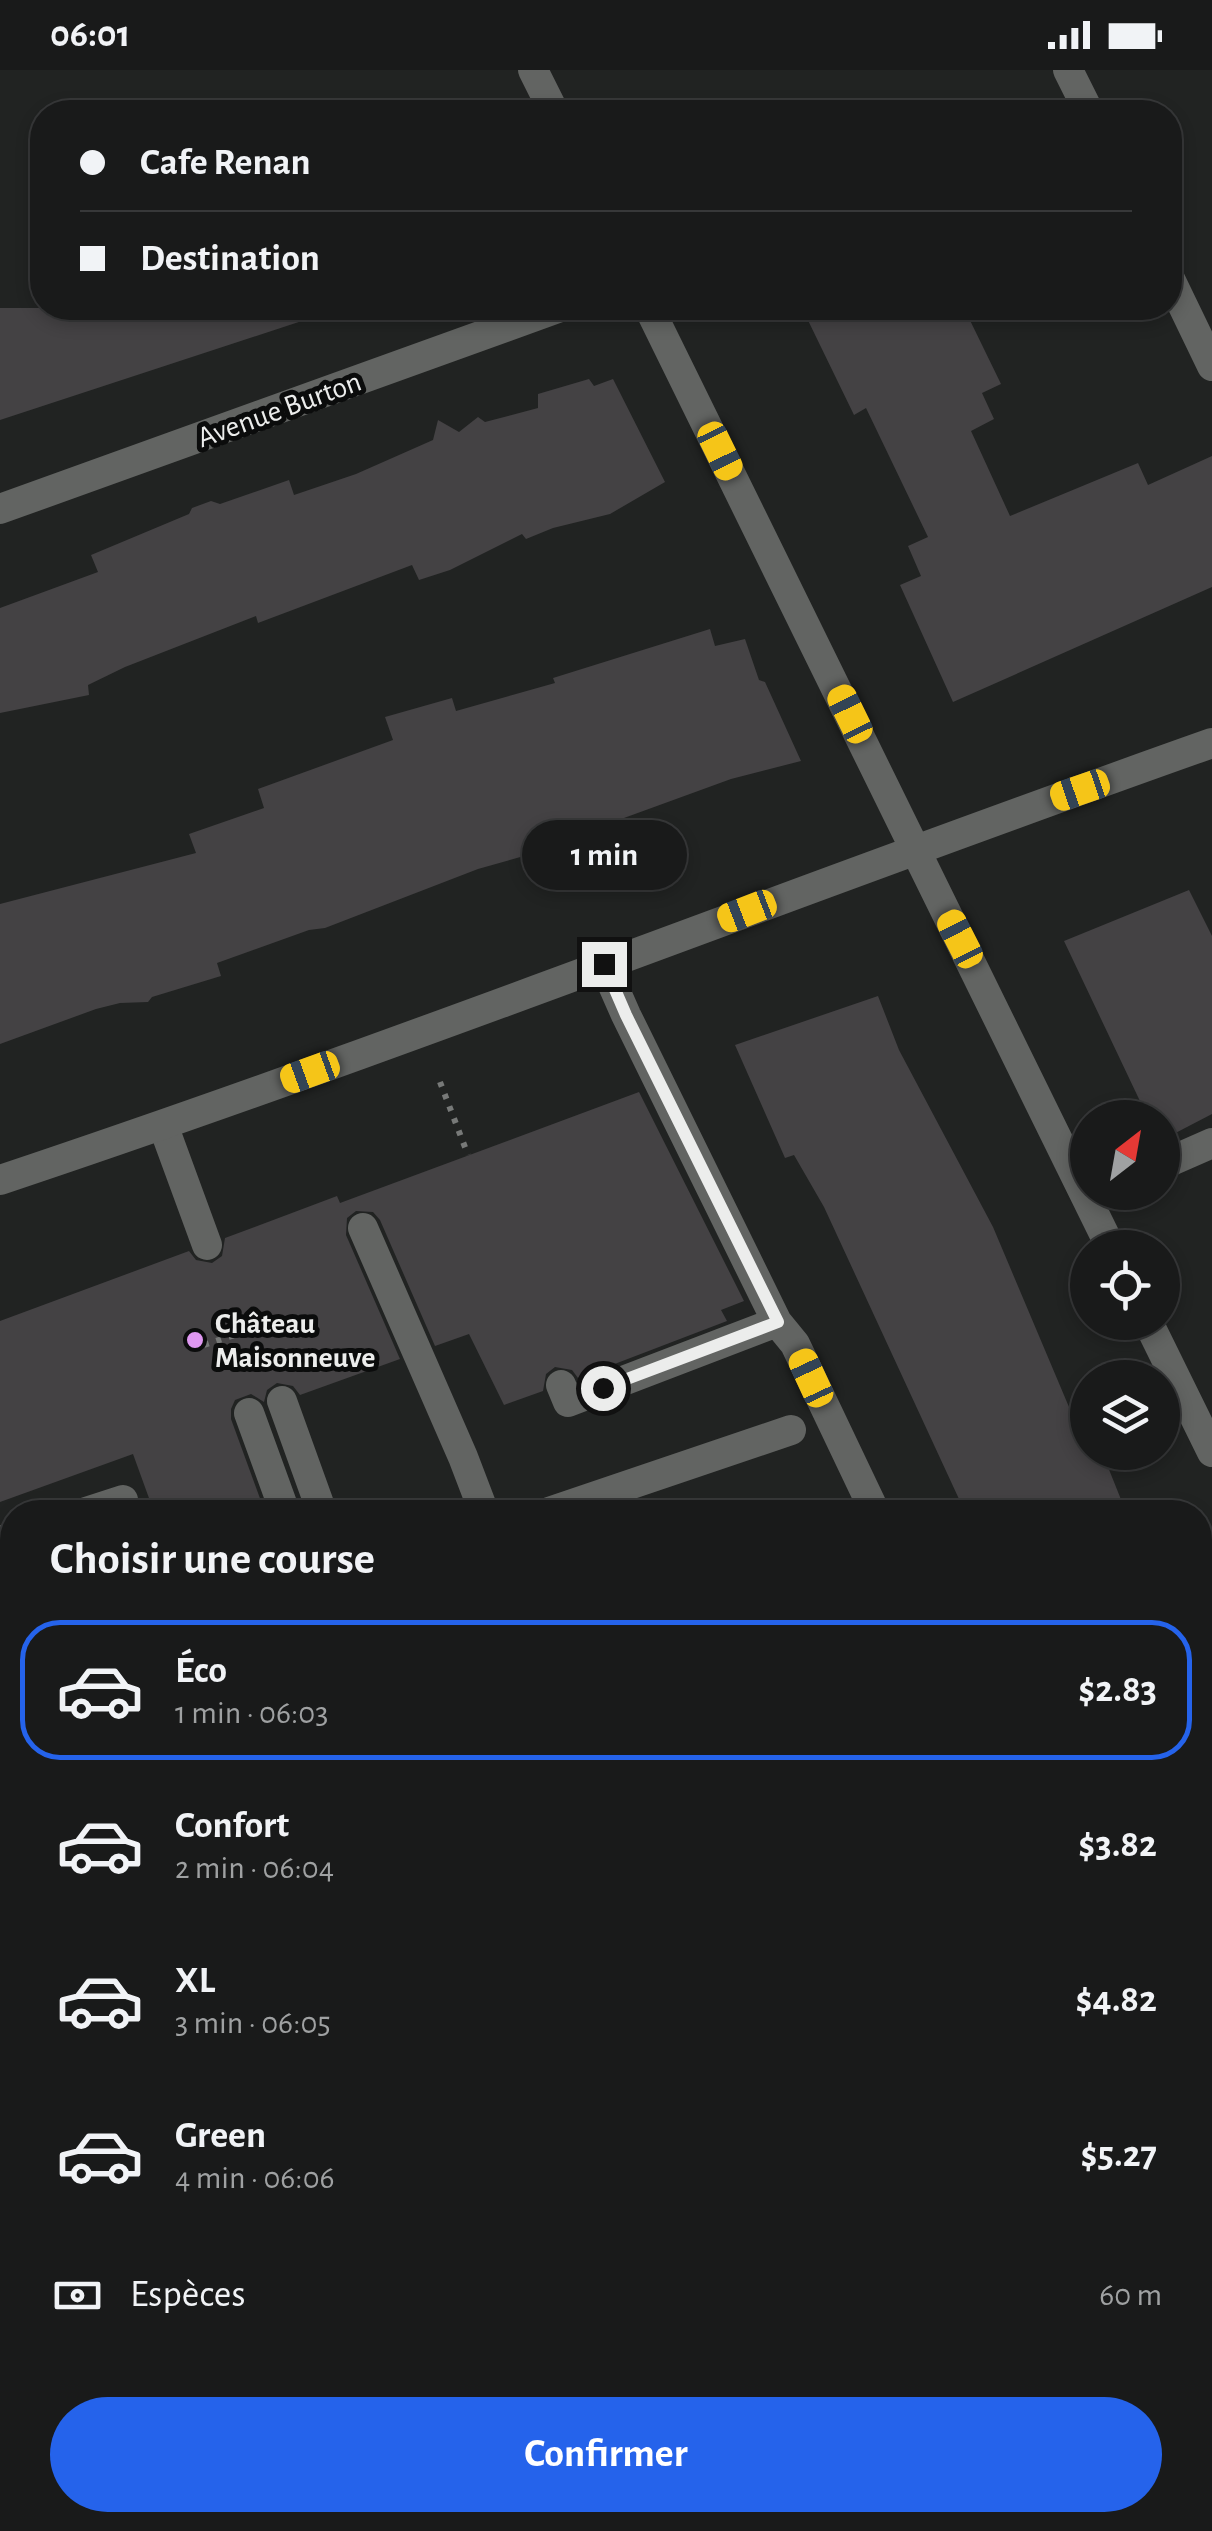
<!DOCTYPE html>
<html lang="fr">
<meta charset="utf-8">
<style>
:root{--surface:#191a1a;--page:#262727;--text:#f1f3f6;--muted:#9fa1a2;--line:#373839;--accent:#2563eb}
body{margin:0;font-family:"Alegreya Sans",sans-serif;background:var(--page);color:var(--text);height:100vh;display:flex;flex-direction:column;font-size:38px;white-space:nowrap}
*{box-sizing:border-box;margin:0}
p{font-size:32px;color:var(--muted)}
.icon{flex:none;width:55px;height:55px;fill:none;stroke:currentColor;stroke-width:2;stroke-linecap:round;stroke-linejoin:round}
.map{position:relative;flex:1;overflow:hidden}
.side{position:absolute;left:0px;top:1430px;width:1212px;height:1032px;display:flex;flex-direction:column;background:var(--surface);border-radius:40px 40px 0 0;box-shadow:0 5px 15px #0003,0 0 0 2px var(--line)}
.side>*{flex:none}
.hud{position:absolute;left:30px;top:30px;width:1152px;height:220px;border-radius:40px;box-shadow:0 5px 15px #0003,0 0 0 2px var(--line);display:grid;align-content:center;height:220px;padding:0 50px;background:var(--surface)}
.needle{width:65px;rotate:31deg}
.fabs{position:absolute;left:1070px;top:1030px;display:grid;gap:20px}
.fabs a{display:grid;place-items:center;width:110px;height:110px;border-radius:50%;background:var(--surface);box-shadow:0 5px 15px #0003,0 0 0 2px var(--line);font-size:50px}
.end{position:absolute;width:45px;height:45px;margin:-22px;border:12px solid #ecedec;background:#111;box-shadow:0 0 0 5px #111}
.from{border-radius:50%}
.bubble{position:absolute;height:70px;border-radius:35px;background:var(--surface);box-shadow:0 5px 15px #0003,0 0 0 2px var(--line);font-size:32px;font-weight:600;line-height:70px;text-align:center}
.car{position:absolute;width:30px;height:60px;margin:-30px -15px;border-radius:12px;box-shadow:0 0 8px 2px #0007;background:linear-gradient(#f5c518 24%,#345 0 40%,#f5c518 0 76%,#345 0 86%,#f5c518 0)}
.hud b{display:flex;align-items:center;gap:35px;height:95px;font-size:38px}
.hud b+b{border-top:2px solid var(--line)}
.hud i{width:25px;height:25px;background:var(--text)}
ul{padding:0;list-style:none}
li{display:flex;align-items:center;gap:30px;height:140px;margin:0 20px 15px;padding:0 30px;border:5px solid transparent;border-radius:40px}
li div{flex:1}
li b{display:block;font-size:38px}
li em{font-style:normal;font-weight:600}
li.on{border-color:var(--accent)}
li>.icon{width:90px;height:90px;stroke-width:1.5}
h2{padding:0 50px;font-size:45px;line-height:120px}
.pay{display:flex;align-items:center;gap:25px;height:110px;padding:0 50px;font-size:38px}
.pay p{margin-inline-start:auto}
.cta{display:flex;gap:20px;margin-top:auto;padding:20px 50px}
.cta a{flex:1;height:115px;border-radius:60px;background:var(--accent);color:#fff;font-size:40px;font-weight:600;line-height:115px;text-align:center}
.status{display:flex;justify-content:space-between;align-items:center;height:70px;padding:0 50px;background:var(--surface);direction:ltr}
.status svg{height:28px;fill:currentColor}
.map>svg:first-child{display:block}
.green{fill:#314b3a}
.building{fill:#444244}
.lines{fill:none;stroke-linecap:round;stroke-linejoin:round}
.path{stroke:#777978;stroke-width:6;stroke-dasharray:5 8;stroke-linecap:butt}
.lane{stroke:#626462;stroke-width:30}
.street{stroke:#626462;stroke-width:30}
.secondary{stroke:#548068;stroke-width:30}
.rail-casing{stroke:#868887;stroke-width:11}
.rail{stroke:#0b0c0c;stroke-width:8;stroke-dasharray:22;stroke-linecap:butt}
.route{stroke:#ecedec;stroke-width:12}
.poi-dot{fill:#df98f1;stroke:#0b0c0c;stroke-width:4}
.labels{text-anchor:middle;stroke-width:10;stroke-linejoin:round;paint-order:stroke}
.street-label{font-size:30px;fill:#ecedec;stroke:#0b0c0c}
.poi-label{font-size:30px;font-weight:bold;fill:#ecedec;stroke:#0b0c0c;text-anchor:start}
</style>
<div class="status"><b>06:01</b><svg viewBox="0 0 49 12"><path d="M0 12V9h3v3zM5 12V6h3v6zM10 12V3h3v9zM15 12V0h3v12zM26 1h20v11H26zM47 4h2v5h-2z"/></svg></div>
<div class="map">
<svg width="1212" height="2461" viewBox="0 0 1212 2461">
<rect width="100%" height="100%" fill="#212322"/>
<path class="green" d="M 1212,2381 L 1212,2461 L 728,2461 L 788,2450 L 1200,2450 L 1200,2383 Z"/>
<path class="building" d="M 0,238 L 316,238 L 317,246 L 0,350 Z
M 802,238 L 964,238 L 1001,314 L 982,323 L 994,349 L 971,361 L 1010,446 L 1138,393 L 1148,415 L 1212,386 L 1212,517 L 953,632 L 900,515 L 921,506 L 908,476 L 928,467 L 866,338 L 854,345 Z
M 589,309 L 594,316 L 613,309 L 665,412 L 610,444 L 553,458 L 526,469 L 522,464 L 450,500 L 419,510 L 412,495 L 258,553 L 256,546 L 125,597 L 88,615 L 89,625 L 0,643 L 0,538 L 98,502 L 91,485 L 189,444 L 192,438 L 211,431 L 220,434 L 289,410 L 294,425 L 356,404 L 433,370 L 438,350 L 459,362 L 478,347 L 485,352 L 538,338 L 538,324 Z
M 710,559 L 715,576 L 745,569 L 759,610 L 765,612 L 801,691 L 731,709 L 613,752 L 552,778 L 478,799 L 325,858 L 309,860 L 217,893 L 221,906 L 152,927 L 148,932 L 120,933 L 96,939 L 0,974 L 0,834 L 196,783 L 189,764 L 264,738 L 258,719 L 393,670 L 385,647 L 452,628 L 456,641 L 555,613 L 553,608 Z
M 1189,820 L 1212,866 L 1212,1044 L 1162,1070 L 1162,1048 L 1148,1048 L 1064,871 Z
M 878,926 L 899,980 L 993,1157 L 1088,1382 L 1102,1382 L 1126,1442 L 965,1442 L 824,1137 L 794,1085 L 785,1088 L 735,975 Z
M 639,1022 L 744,1231 L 721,1240 L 727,1251 L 578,1308 L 572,1300 L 555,1297 L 546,1304 L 543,1321 L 504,1335 L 469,1264 L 435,1276 L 380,1150 L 373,1142 L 356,1141 L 347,1148 L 346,1165 L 400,1289 L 300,1325 L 293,1316 L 277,1313 L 267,1320 L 264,1332 L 251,1324 L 235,1330 L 231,1339 L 231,1349 L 265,1442 L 154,1442 L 133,1384 L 0,1432 L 0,1251 L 189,1181 L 196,1190 L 212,1193 L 222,1186 L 225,1168 L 337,1126 L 340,1133 Z"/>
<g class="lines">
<path class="path" d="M 440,1012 L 468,1085
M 204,1275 L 274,1252"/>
<path class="lane" d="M 1068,0 L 1089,42
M 1170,209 L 1212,296
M 604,895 L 626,945 L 777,1252 L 795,1274 L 875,1442
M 163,1055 L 207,1175
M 1162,1095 L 1212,1073
M 363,1158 L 463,1387 L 484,1442
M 561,1315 L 568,1332 L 777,1252
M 282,1331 L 322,1442
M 249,1343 L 285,1442
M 86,1442 L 123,1430
M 549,1442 L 791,1360
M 0,1471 L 12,1467
M 0,1593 L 12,1587"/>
<path class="street" d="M 533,0 L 554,42
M 649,238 L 1111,1178
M 0,439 L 558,238
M 0,1110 C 407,974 807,816 1212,673
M 1148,1252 L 1212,1382
M 1200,1547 L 1212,1542"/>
<path class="secondary" d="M 0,1607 L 12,1633
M 0,1769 L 12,1794
M 1200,1951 L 1212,1947
M 1200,2022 L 1212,2018"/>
<defs>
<path id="rail" d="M 1200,2260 L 1212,2259
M 1200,2297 L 1212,2295
M 1200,2340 L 1212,2338
M 0,2425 L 12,2423
M 6,2461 L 87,2450
M 521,2461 L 573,2450"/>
</defs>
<use href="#rail" class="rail-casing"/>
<use href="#rail" class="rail"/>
</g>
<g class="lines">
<path class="route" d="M 603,1318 L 778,1252 L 626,945 L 604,894"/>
</g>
<circle class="poi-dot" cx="195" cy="1270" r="10"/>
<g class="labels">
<g class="street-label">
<text transform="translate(279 339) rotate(-20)" y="10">Avenue Burton</text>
</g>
<g class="poi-label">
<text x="215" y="1263">Château<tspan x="215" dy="34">Maisonneuve</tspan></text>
</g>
</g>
</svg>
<div class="fabs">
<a><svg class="needle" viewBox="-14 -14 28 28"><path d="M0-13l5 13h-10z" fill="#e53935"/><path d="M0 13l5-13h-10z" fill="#9fa1a2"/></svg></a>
<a><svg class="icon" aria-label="locate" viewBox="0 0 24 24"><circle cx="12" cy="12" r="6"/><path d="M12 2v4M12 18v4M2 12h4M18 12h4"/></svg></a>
<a><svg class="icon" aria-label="layers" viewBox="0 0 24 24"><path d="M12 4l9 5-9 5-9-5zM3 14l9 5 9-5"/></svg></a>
</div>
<i class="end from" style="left:603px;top:1318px"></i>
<i class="end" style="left:604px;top:894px"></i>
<div class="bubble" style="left:522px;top:750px;width:165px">1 min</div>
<i class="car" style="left:720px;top:381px;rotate:154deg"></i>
<i class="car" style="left:850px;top:644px;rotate:334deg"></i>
<i class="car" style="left:1080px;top:720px;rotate:251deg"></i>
<i class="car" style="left:747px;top:841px;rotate:249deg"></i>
<i class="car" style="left:960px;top:869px;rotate:333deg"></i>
<i class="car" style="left:310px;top:1002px;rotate:250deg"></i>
<i class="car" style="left:811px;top:1308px;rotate:335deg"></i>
<div class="hud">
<b><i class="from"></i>Cafe Renan</b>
<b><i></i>Destination</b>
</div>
<section class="side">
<h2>Choisir une course</h2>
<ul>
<li class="on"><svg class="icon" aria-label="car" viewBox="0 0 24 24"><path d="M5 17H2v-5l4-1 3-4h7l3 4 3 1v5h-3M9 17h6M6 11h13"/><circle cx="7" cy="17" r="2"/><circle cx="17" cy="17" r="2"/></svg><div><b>Éco</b><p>1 min · 06:03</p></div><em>$2.83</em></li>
<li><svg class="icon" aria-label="car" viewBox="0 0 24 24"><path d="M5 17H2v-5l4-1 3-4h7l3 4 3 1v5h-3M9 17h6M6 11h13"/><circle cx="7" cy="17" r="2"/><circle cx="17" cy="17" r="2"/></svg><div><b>Confort</b><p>2 min · 06:04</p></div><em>$3.82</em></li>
<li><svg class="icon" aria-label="car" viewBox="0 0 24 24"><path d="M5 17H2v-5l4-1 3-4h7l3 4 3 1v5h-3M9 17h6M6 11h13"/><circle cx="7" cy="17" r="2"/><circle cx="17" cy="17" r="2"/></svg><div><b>XL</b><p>3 min · 06:05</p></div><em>$4.82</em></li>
<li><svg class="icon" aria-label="car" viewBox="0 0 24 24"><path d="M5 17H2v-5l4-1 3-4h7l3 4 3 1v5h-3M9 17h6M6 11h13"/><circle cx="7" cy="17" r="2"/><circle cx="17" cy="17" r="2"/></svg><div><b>Green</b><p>4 min · 06:06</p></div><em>$5.27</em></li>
</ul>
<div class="pay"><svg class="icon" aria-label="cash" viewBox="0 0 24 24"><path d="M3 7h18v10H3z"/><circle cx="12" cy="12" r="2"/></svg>Espèces<p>60 m</p></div>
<div class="cta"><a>Confirmer</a></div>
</section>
</div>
